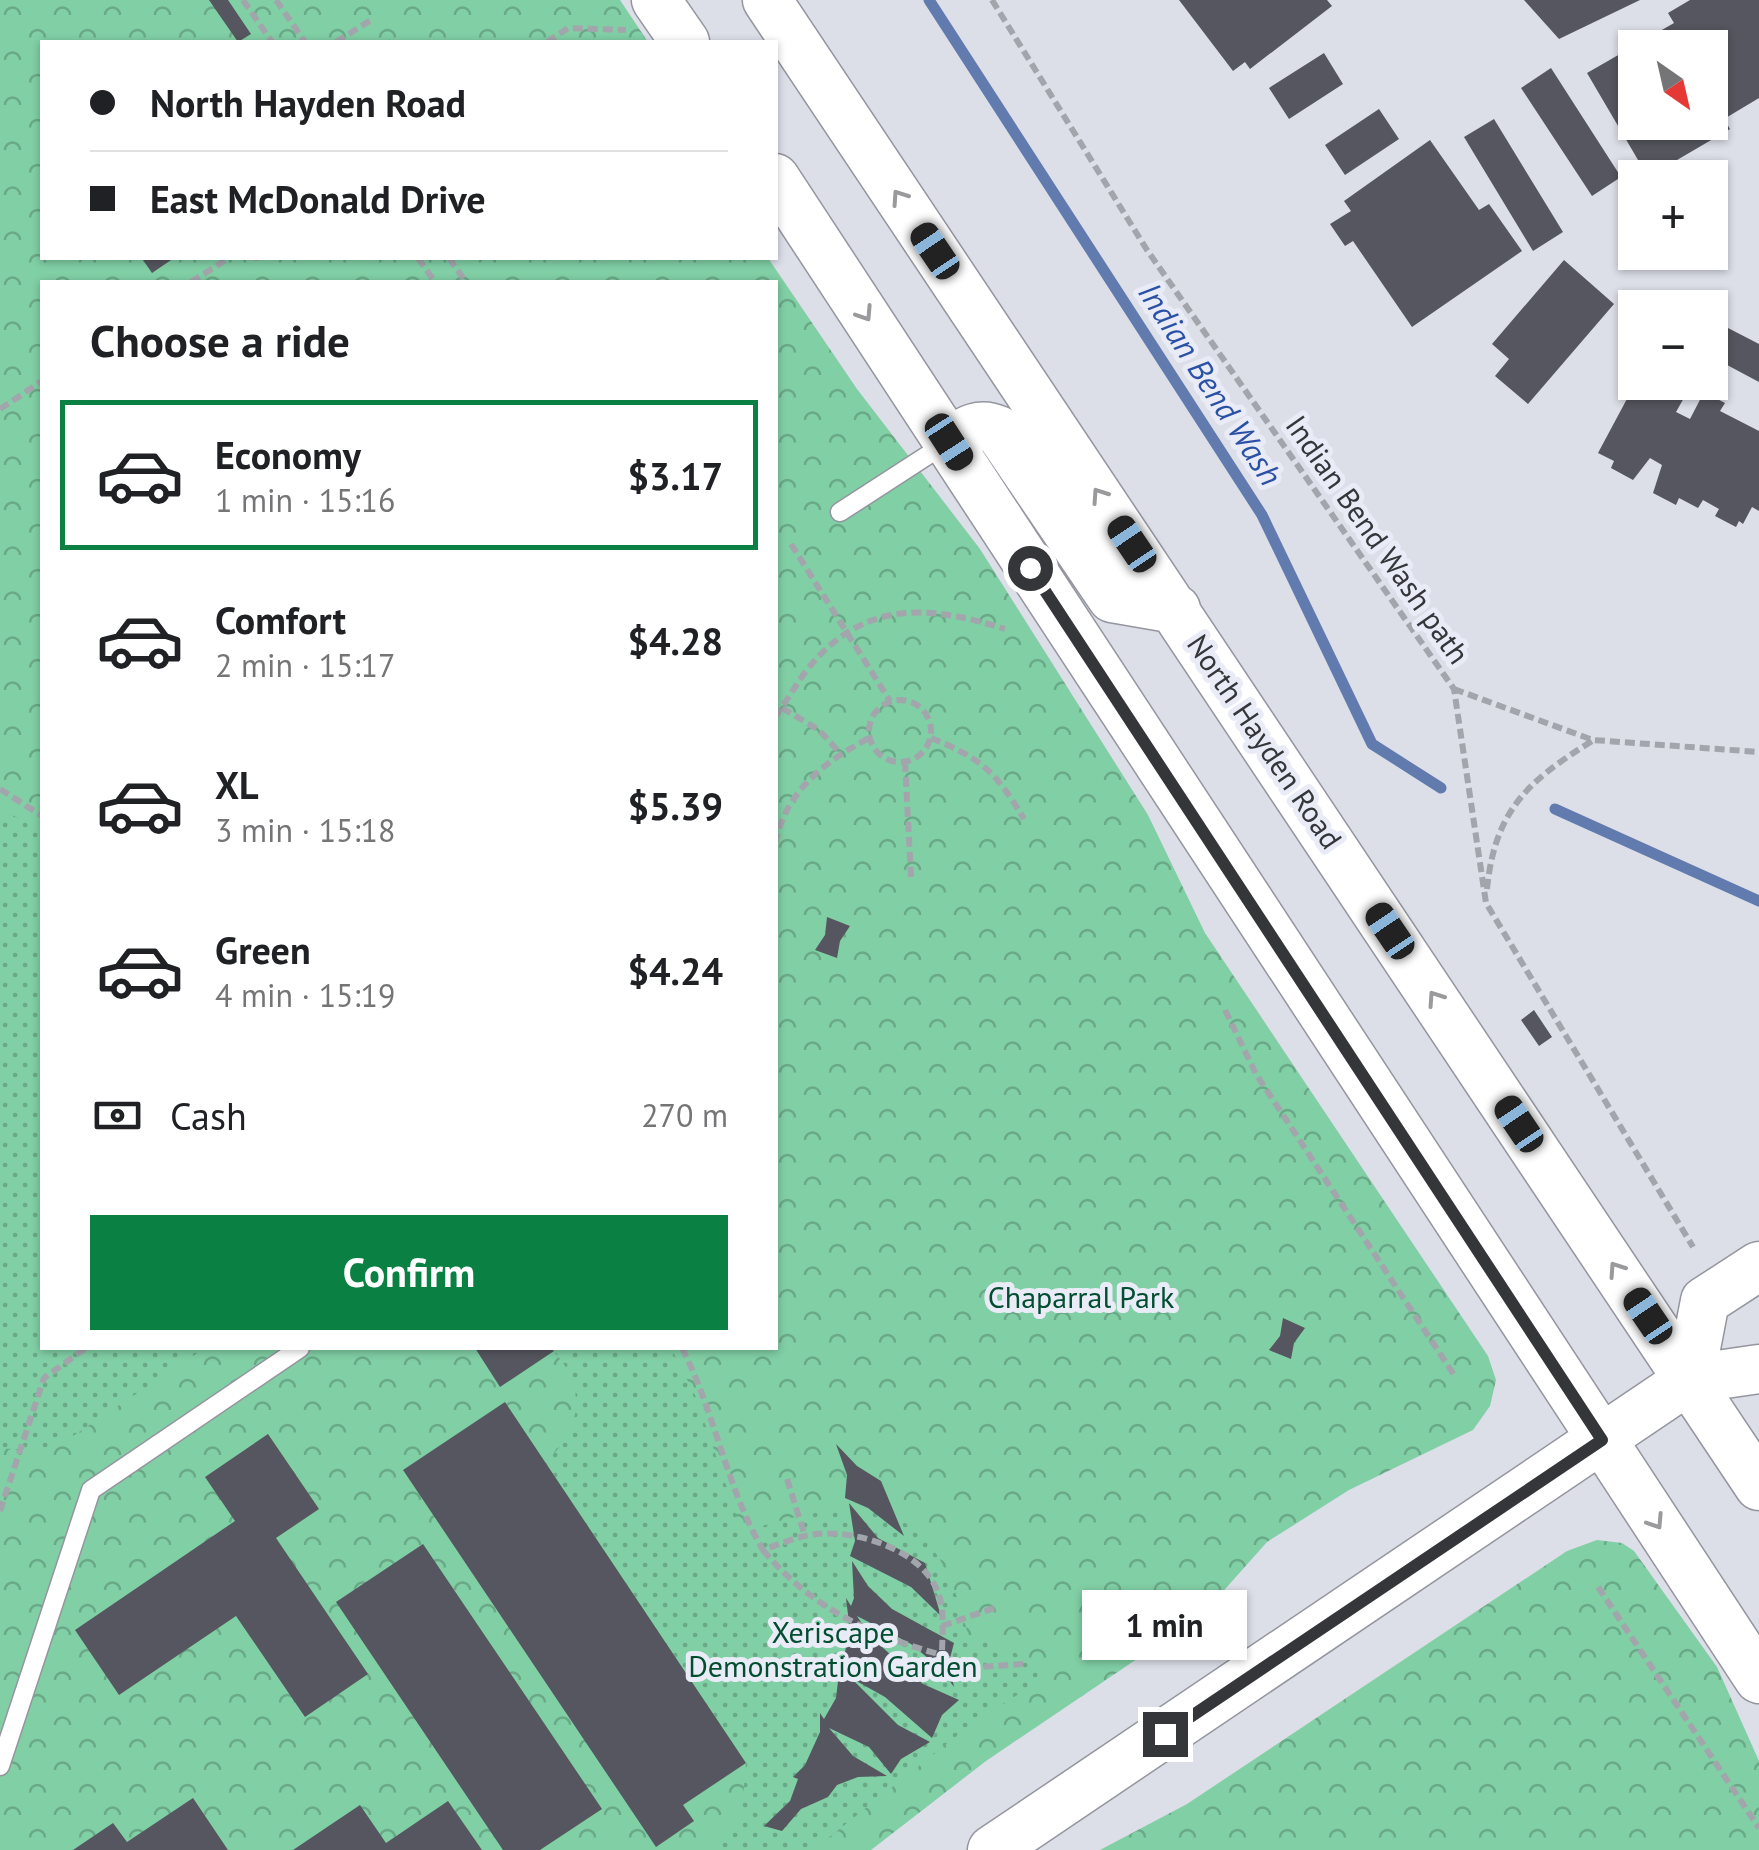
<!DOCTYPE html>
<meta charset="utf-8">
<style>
:root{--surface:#fff;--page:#f2f2f2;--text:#202124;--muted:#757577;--line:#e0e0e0;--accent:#0b8043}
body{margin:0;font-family:"PT Sans",sans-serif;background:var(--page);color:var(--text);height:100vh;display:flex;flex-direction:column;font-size:38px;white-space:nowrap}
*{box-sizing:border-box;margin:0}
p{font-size:32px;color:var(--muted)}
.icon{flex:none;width:55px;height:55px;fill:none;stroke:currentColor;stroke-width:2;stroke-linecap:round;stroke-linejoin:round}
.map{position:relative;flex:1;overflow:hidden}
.side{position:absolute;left:40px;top:280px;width:738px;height:1070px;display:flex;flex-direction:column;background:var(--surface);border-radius:0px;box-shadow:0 2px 8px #0004}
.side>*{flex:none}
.guide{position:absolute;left:40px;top:40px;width:738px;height:220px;border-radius:0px;box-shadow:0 2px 8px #0004;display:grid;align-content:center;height:220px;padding:0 50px;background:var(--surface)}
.needle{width:65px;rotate:146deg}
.controls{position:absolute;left:1618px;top:30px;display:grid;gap:20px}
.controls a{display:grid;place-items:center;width:110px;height:110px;border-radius:0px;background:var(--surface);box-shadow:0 2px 8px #0004;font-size:50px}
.end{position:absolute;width:45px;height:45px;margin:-22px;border:12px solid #35363a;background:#fff;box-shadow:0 0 0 5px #fff}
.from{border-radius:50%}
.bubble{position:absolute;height:70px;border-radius:0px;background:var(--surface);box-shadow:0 2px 8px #0004;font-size:32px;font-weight:600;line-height:70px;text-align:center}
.car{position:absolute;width:30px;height:60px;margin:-30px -15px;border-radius:12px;box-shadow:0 0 8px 2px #0007;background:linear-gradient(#222 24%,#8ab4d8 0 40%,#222 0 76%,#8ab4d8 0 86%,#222 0)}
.guide b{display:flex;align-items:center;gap:35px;height:95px;font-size:38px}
.guide b+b{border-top:2px solid var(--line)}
.guide i{width:25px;height:25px;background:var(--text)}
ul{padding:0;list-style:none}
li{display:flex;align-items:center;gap:30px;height:150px;margin:0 20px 15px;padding:0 30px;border:5px solid transparent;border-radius:0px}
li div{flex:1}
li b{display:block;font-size:38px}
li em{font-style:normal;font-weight:600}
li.on{border-color:var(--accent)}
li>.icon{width:90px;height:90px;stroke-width:1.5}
h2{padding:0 50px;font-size:45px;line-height:120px}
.pay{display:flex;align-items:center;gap:25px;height:110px;padding:0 50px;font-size:38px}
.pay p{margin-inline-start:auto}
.primary-button{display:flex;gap:20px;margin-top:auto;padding:20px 50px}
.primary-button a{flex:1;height:115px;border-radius:0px;background:var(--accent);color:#fff;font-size:40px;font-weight:600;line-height:115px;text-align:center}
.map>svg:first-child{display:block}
.park{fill:url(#park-crowns);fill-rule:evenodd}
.garden{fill:url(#garden-dots)}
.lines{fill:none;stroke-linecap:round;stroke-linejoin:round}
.stream{stroke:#627bae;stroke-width:11}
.building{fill:#55565f;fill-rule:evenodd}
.service-casing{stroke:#94959f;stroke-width:21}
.secondary-casing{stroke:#94959f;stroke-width:51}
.path{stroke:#a3a5ac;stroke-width:6;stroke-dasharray:10 5;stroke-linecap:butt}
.service{stroke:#fff;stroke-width:18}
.secondary{stroke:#fff;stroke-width:48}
.oneway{stroke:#9a9a9c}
.route{stroke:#35363a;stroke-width:12}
.labels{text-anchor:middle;stroke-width:10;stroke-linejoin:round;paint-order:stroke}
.street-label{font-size:30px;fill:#35363a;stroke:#e9ebf6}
.park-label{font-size:30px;fill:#014e30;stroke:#e9ebf6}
.water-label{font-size:32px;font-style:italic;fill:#2a51a4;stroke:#e9ebf6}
</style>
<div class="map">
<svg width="1759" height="1850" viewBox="0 0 1759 1850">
<defs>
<pattern id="park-crowns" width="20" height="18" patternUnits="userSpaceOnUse" patternTransform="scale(2.5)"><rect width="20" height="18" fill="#81cfa5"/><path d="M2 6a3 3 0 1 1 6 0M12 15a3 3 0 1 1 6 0" fill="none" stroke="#6aa987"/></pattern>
<pattern id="garden-dots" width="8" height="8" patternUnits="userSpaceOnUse" patternTransform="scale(2.5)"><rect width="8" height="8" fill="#81cfa5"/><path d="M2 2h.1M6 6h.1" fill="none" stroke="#6aa987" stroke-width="1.8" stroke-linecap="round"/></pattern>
</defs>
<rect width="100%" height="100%" fill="#dcdee8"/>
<path class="park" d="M 0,0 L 620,0 L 648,42 L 42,42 L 42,258 L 768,258 L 857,389 L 980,549 L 1148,815 L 1205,933 L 1488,1356 L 1496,1380 L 1490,1406 L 1473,1430 L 1349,1490 L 1267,1542 L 1202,1615 L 986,1761 L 871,1850 L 0,1850 ZM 42,282 L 775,282 L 775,1348 L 42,1348 Z
M 1597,1540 L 1622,1543 L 1634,1551 L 1717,1667 L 1759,1761 L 1759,1850 L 1100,1850 L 1187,1804 L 1567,1551 Z"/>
<path class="garden" d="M 0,808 L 42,832 L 42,1348 L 205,1348 L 49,1452 L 0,1448 Z
M 550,1348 L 671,1348 L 696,1397 L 742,1532 C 866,1493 934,1492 968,1635 L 1026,1657 L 1049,1674 L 963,1731 L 813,1850 L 718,1850 L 742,1808 L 746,1763 L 545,1462 C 584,1429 587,1383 550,1348 Z"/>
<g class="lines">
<path class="stream" d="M 929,0 L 1262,515 L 1372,744 L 1441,788
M 1555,809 L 1759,901"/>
</g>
<path class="building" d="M 209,0 L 228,0 L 251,34 L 238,42 Z
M 1179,0 L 1327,0 L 1332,6 L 1250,69 L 1245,62 L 1233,71 Z
M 1524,0 L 1640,0 L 1559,39 Z
M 1690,0 L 1759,0 L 1759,98 L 1724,119 L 1730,129 L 1648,177 L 1587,73 L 1674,23 L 1668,13 ZM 1635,48 L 1710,48 L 1710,122 L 1635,122 Z
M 1324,53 L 1343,84 L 1289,119 L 1269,88 Z
M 1551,68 L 1621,177 L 1592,196 L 1521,88 Z
M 1379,109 L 1399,139 L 1345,175 L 1325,145 Z
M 1494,119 L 1563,232 L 1533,251 L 1464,137 Z
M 1430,140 L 1479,210 L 1489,204 L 1522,251 L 1412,327 L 1353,241 L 1345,246 L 1330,224 L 1351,211 L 1344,201 Z
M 146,258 L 174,258 L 152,273 L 143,260 Z
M 1564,260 L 1614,304 L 1528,404 L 1495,376 L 1509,359 L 1492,344 Z
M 1728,328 L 1759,344 L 1759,382 L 1712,357 Z
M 1636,382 L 1684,382 L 1685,396 L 1676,412 L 1690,419 L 1704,392 L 1725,403 L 1720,411 L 1759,431 L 1759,511 L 1752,507 L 1743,524 L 1739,521 L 1736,527 L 1715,516 L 1719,509 L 1703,500 L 1698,508 L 1679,498 L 1676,505 L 1653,493 L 1662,465 L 1650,458 L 1633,480 L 1611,468 L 1614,461 L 1598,453 Z
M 827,917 L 850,926 L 840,941 L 837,958 L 815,950 L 825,935 Z
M 1534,1010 L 1552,1037 L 1539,1046 L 1521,1020 Z
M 1283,1318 L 1305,1328 L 1294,1343 L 1291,1359 L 1269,1350 L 1280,1336 Z
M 475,1348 L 550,1348 L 554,1351 L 500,1387 Z
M 505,1402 L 746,1763 L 683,1805 L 694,1821 L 656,1847 L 403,1470 Z
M 268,1434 L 319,1509 L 276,1538 L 368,1674 L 305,1717 L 236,1616 L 119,1695 L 75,1630 L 235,1521 L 205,1477 Z
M 836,1444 L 857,1466 L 881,1481 L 904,1536 L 868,1508 L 845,1498 L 847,1475 Z
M 849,1503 L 878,1538 L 925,1563 L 941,1616 L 911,1587 L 850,1556 L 855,1541 Z
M 423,1544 L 602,1809 L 540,1850 L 503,1850 L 336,1602 Z
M 852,1561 L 868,1586 L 892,1609 L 954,1643 L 949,1662 L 954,1687 L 941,1669 L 911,1644 L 857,1616 L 870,1636 L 923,1684 L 959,1700 L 942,1715 L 932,1738 L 885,1697 L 851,1678 L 898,1725 L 930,1742 L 901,1759 L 891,1774 L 869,1747 L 829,1728 L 853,1756 L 887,1776 L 858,1777 L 837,1785 L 828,1797 L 807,1782 L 828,1797 L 801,1809 L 782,1831 L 764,1826 L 790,1801 L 798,1779 L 793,1777 L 805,1765 L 820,1732 L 820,1713 L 824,1719 L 836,1698 L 839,1673 L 833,1670 L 845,1653 L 849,1623 L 846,1598 L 851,1606 L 854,1598 Z
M 193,1798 L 228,1850 L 73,1850 L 113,1823 L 127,1842 Z
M 448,1801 L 482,1850 L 293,1850 L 360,1805 L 386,1843 Z"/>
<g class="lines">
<defs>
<path id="service" d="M 840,512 L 945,444
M 0,1766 L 91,1490 L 300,1348"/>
<path id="secondary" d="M 656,0 L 685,42
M 767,0 L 1759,1486
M 775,178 L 1759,1679
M 949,442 C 966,431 978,421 998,430 L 1112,598 L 1176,609
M 1690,1379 L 1705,1301 L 1759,1266
M 992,1850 L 1690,1379 L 1759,1369"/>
</defs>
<use href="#service" class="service-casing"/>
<use href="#secondary" class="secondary-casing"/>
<path class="path" d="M 243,0 L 272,42
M 276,0 L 305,42
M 992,0 L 1147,250 L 1454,689 L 1486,903 L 1693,1247
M 336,42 L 374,18
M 389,42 L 390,42
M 547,42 L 568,28 L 626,30
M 254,258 L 258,258
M 418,258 L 435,282
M 449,258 L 466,282
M 191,282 L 229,258
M 0,409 L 42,381
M 791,544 L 890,701
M 1454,689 L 1593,740 L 1759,752
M869 731a31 31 0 1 1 62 0a31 31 0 1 1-62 0Z
M 782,708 L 819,730 L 840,753
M 775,717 C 786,702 795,686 806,671 C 862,600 927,604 1005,629
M 931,738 C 981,758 996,772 1024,819
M 905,762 L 911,877
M 0,789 L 42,816
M 775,843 C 787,790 824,762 869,738
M 1487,889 C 1495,810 1528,781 1592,741
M 1225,1010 L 1256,1074 L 1456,1378
M 682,1348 C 715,1412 726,1487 763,1550 C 780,1544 798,1536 816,1534 C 857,1530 921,1549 938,1592 C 945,1610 942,1636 942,1655 L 965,1668 L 1025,1664
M 787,1479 L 805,1536
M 0,1511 L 44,1378 L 86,1348
M 763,1550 C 811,1608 870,1635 942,1655
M 1598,1587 L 1759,1828
M 942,1626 L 997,1607"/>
<use href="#service" class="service"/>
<use href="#secondary" class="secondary"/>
</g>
<defs><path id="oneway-chevron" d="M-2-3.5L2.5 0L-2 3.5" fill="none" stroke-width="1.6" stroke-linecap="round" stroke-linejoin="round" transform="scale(2.5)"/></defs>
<g class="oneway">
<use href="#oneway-chevron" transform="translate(899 197) rotate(-124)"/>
<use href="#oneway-chevron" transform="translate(865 314) rotate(57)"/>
<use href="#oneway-chevron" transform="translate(1099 495) rotate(-124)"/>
<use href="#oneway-chevron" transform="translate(1435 998) rotate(-124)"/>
<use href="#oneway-chevron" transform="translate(1616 1269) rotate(-124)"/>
<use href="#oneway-chevron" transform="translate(1656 1522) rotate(57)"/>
</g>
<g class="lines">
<path class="route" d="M 1030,568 L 1602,1440 L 1165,1734"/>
</g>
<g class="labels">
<g class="street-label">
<text transform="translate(1377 540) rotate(55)" y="10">Indian Bend Wash path</text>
<text transform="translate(1264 742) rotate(56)" y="10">North Hayden Road</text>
</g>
<g class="park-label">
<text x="1081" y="1308">Chaparral Park</text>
<text x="833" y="1643">Xeriscape<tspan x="833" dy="34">Demonstration Garden</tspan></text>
</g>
<g class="water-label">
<text transform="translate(1210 384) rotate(57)" y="11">Indian Bend Wash</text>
</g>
</g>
</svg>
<div class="controls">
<a><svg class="needle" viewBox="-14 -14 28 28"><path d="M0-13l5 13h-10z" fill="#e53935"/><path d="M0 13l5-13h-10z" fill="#757577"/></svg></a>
<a>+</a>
<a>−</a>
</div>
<i class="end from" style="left:1030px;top:568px"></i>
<i class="end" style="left:1165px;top:1734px"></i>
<div class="bubble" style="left:1082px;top:1590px;width:165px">1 min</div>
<i class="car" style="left:935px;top:251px;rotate:326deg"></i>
<i class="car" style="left:949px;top:442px;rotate:147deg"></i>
<i class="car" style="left:1132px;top:544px;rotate:326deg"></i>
<i class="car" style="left:1390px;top:931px;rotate:326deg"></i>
<i class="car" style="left:1519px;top:1124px;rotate:326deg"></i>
<i class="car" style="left:1648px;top:1316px;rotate:326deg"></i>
<div class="guide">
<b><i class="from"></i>North Hayden Road</b>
<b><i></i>East McDonald Drive</b>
</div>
<section class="side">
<h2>Choose a ride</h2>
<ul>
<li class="on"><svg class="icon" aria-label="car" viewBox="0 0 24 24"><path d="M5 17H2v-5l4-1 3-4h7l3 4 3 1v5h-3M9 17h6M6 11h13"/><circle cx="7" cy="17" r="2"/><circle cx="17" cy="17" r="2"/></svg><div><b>Economy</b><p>1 min · 15:16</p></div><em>$3.17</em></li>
<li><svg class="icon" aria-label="car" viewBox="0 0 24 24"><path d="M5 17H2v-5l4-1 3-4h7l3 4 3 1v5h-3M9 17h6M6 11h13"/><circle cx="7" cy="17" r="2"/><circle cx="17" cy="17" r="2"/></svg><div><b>Comfort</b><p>2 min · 15:17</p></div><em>$4.28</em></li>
<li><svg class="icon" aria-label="car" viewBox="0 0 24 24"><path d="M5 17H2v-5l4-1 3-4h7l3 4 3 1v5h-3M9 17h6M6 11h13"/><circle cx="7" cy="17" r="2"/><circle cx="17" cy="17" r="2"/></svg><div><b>XL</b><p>3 min · 15:18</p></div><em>$5.39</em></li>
<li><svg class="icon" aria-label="car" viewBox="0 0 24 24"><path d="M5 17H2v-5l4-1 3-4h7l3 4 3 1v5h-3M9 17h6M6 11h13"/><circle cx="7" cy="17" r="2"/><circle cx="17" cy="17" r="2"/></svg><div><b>Green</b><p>4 min · 15:19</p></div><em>$4.24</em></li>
</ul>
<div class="pay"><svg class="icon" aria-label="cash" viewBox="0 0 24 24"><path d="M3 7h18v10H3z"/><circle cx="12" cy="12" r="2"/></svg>Cash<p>270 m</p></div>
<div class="primary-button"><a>Confirm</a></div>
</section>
</div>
